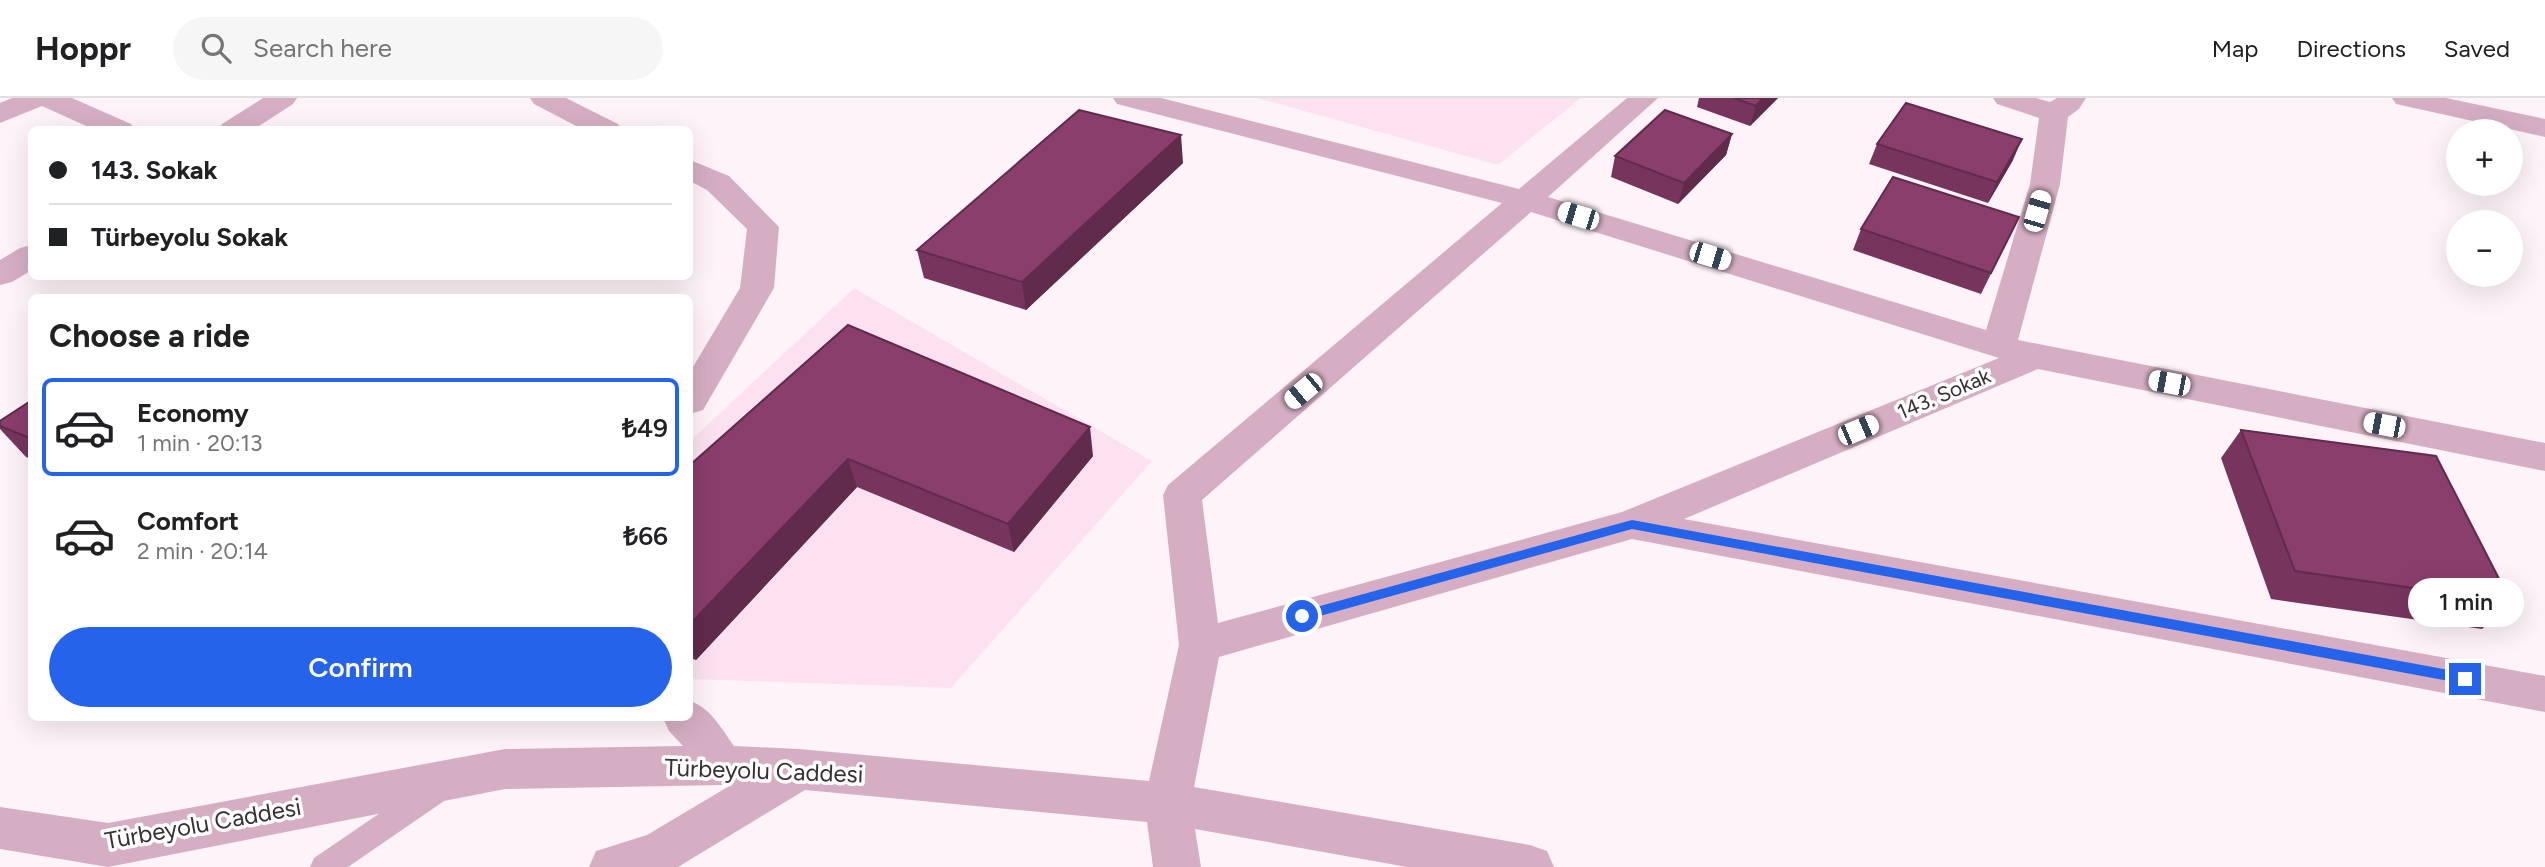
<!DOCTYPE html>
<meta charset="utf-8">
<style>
:root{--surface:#fff;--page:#f6f6f6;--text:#202124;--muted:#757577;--line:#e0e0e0;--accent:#2563eb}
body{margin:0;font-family:Figtree,sans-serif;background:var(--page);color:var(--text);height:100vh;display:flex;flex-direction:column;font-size:26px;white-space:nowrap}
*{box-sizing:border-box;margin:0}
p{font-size:23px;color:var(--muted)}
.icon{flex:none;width:38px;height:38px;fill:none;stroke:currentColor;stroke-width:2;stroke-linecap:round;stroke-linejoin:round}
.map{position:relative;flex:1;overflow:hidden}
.drawer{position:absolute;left:28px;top:196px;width:665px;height:427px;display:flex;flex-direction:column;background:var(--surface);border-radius:10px;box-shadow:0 7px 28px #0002}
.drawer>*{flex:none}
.top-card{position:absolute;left:28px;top:28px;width:665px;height:154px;border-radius:10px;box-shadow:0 7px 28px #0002;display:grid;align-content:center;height:154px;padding:0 21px;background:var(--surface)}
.buttons{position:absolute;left:2446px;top:21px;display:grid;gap:14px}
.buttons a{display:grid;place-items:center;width:77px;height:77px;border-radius:50%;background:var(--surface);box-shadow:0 7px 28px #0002;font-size:35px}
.end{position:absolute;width:32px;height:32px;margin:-16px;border:9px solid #2563eb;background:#fff;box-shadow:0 0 0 4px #fff}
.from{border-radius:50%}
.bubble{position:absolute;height:49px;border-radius:24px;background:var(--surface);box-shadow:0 7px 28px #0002;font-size:23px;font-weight:600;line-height:49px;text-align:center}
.car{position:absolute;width:21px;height:42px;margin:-21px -10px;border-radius:9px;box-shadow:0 0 5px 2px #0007;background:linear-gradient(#fff 24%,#345 0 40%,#fff 0 76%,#345 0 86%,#fff 0)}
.top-card b{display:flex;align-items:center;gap:24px;height:66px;font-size:26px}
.top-card b+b{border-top:2px solid var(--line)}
.top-card i{width:18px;height:18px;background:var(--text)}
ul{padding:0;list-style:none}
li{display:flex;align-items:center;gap:21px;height:98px;margin:0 14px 10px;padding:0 7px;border:4px solid transparent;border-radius:10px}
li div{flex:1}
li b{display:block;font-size:26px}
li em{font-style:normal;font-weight:600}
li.active{border-color:var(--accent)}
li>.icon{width:63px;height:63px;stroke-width:1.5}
h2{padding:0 21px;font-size:32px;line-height:84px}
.primary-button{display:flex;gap:14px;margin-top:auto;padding:14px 21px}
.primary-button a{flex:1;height:80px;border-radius:42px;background:var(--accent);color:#fff;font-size:28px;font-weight:600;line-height:80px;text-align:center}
header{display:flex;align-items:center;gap:42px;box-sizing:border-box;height:98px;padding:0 35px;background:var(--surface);border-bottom:2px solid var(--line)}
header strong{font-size:33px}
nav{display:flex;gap:38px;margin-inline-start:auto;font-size:24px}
.search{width:490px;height:63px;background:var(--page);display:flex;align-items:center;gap:18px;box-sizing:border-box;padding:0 24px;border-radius:38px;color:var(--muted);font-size:26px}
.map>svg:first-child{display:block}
.built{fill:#fce2f0}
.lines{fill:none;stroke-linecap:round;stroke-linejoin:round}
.lane{fill:#d5aec3;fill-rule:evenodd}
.street{fill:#d5aec3;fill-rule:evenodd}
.wall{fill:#77355d}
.shaded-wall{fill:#612b4c}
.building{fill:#8a3e6c;stroke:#612b4c;stroke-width:2}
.route{fill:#2563eb}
.labels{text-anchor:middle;stroke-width:7;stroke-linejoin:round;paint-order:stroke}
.street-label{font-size:21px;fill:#382f34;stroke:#fff}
.near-street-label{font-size:24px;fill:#382f34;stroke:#fff}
</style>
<header>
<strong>Hoppr</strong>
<div class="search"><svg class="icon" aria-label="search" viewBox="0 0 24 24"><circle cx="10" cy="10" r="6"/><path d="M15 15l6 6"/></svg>Search here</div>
<nav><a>Map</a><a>Directions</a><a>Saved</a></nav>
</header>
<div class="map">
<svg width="2545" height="769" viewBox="0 0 2545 769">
<rect width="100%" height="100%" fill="#fdf3f8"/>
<path class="built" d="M 1257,0 L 1581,0 L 1498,67 Z
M 854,190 L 1152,363 L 951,590 L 690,581 L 690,343 Z"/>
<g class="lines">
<path class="lane" d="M 437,680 L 447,683 L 451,692 L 447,701 L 348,769 L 310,769 L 314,760 L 427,683 Z"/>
<path class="street" d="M 12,0 L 72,0 L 131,26 L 135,32 L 95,32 L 42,8 L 0,25 L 0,5 Z
M 263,0 L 297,0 L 293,6 L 253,32 L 218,32 L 222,26 Z
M 530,0 L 566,0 L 618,26 L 622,32 L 584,32 L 534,6 Z
M 1113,0 L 1161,0 L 1519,91 L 1627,0 L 1658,0 L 1548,99 L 1986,232 L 2030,86 L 2039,20 L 1997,6 L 1993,0 L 2036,0 L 2050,4 L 2057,0 L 2086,0 L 2079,11 L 2068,19 L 2060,86 L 2018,242 L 2545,345 L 2545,373 L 2038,271 L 1684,421 L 2545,578 L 2545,614 L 1632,441 L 1219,559 L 1194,689 L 1530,747 L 1547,753 L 1554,769 L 1407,769 L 1195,731 L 1201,769 L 1153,769 L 1147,724 L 805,692 L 678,769 L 589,769 L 596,753 L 647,737 L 731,687 L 722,687 L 505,691 L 108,769 L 0,751 L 0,709 L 108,725 L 505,651 L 683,648 L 669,633 L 663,620 L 690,620 L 690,603 C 711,610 721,630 734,648 L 799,651 L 1149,683 L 1179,547 L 1163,397 L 1168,387 L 1502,105 L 1117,6 ZM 1531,114 L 1999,260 L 1622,414 L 1218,525 L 1202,402 Z
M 2392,0 L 2446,0 L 2545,21 L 2545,39 L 2396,6 Z
M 690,62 L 729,78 L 779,129 L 774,190 L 703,312 L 690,316 L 690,274 L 740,190 L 747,131 L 707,92 L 690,83 Z
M 32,147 L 32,172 L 12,184 L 0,187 L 0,162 L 20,150 Z"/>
</g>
<path class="wall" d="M 1699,0 L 1778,0 L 1750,28 L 1697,9 Z
M 1732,36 L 1726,57 L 1678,106 L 1611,79 L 1615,58 Z
M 1877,46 L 2013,62 L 1988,105 L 1869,66 Z
M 1183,65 L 1026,212 L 924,180 L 917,152 Z
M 2019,119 L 1981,196 L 1853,152 L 1861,131 Z
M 848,227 L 1093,358 L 1014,454 L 857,389 L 696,562 L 690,560 L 690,367 Z
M 32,302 L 32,361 L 26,359 L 0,331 L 0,323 Z
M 2241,332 L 2511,504 L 2482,531 L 2271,501 L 2221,360 Z"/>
<path class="shaded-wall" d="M 1763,0 L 1778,0 L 1750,28 L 1756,8 Z
M 1732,36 L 1726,57 L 1678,106 L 1684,85 Z
M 1181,37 L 1183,65 L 1026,212 L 1022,184 Z
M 2022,41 L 2013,62 L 1988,105 L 1997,84 Z
M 1090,329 L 1093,358 L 1014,454 L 1008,426 Z
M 848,361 L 857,389 L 696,562 L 690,550 L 690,526 Z"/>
<path class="building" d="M 1734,0 L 1763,0 L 1756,8 Z
M 1906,5 L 2022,41 L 1997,84 L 1877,46 Z
M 1079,12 L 1181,37 L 1022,184 L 917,152 Z
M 1665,12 L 1732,36 L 1684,85 L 1615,58 Z
M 1893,79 L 2019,119 L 1991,175 L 1861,131 Z
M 848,227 L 1090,329 L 1008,426 L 848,361 L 690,526 L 690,367 Z
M 32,302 L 32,341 L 0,328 L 0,323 Z
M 2241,332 L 2436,358 L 2511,504 L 2295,473 Z"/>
<path class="route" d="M 1632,422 L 2465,575 L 2471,581 L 2465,586 L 1632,431 L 1302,523 L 1296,518 L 1302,513 Z"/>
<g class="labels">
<g class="street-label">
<text transform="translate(1944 296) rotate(-23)" y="7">143. Sokak</text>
</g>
<g class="near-street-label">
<text transform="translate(764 673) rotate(2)" y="8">Türbeyolu Caddesi</text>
<text transform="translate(203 726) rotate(-10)" y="8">Türbeyolu Caddesi</text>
</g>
</g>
</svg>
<div class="buttons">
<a>+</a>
<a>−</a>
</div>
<i class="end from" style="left:1302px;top:518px"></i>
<i class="end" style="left:2465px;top:581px"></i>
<div class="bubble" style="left:2408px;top:480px;width:116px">1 min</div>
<i class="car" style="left:2037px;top:113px;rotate:16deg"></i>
<i class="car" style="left:1578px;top:118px;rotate:287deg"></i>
<i class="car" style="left:1710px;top:158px;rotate:107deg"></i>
<i class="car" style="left:2169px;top:285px;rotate:281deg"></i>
<i class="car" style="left:1303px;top:293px;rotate:230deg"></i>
<i class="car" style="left:2384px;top:327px;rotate:281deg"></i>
<i class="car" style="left:1858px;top:332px;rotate:67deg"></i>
<div class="top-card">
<b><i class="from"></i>143. Sokak</b>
<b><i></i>Türbeyolu Sokak</b>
</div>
<section class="drawer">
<h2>Choose a ride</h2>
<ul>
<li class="active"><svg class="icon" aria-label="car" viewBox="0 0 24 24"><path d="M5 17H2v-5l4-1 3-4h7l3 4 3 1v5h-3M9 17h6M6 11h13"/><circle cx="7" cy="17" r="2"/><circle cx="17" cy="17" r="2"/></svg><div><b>Economy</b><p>1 min · 20:13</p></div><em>₺49</em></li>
<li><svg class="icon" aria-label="car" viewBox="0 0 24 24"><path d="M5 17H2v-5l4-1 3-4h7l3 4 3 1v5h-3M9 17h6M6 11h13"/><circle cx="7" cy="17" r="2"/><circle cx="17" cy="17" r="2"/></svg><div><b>Comfort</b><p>2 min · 20:14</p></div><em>₺66</em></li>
</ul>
<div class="primary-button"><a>Confirm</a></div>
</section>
</div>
